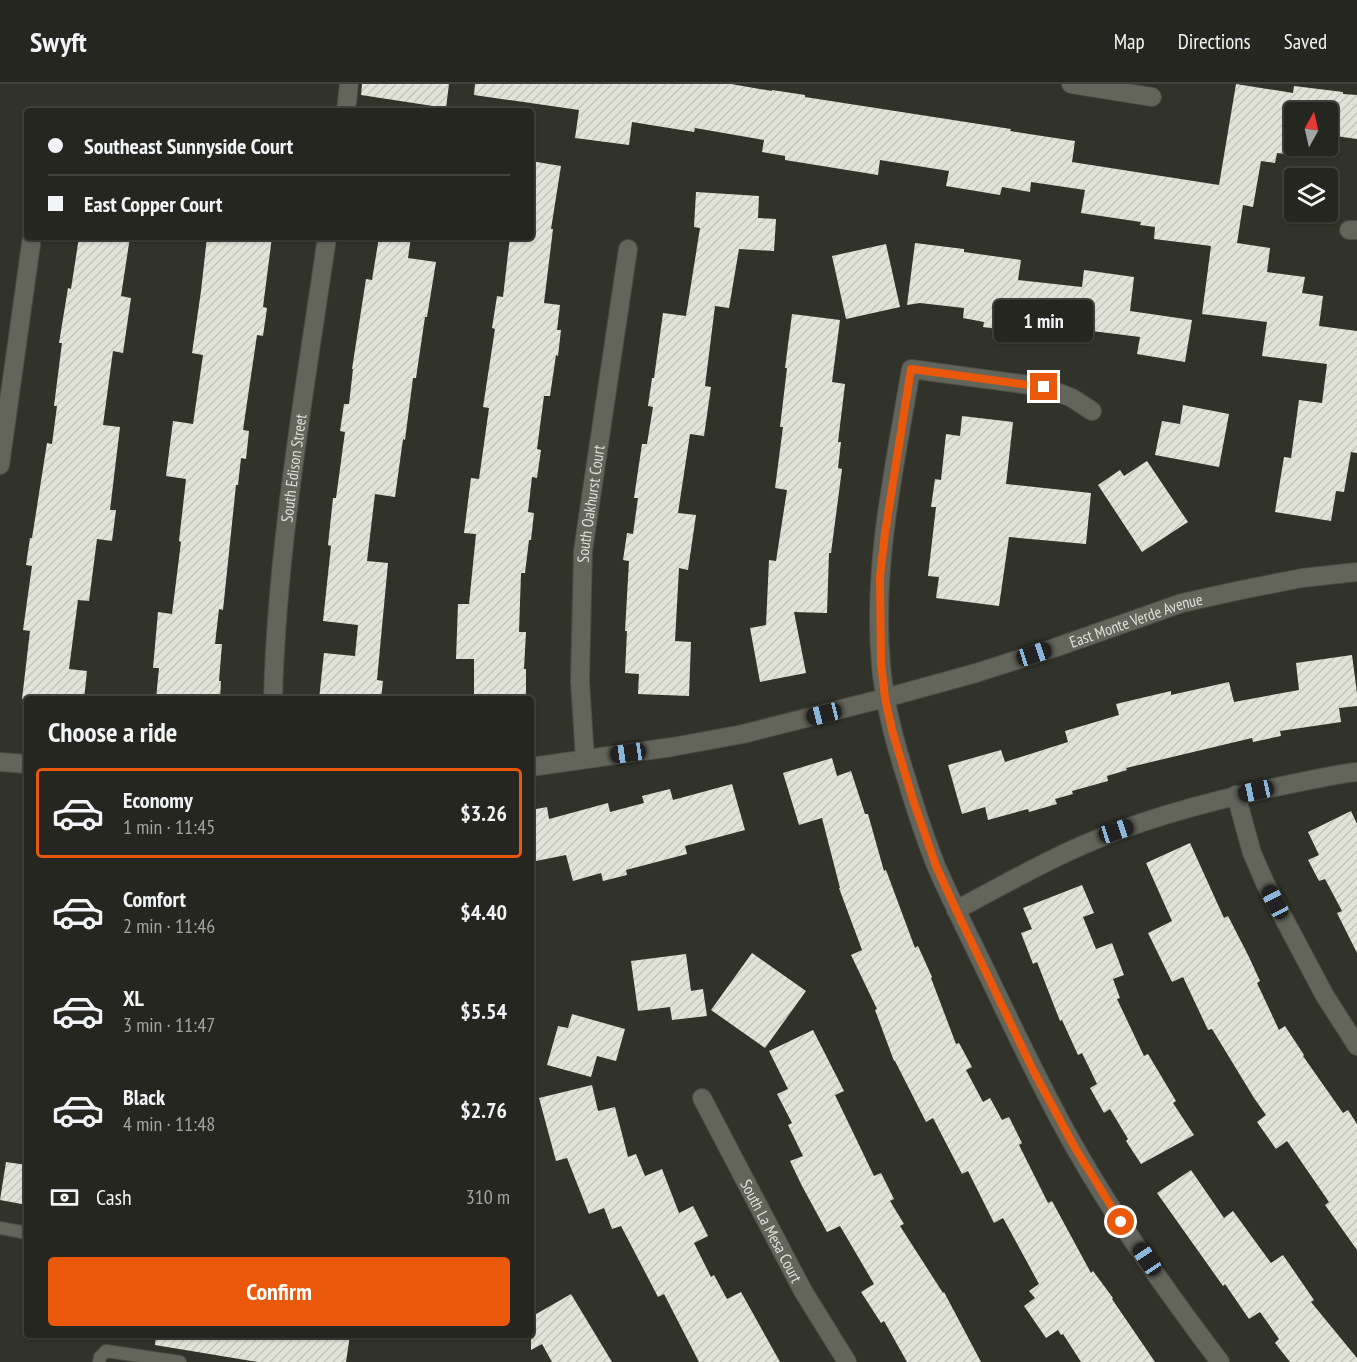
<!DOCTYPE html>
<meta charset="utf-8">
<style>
:root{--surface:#25261f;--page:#2d2e28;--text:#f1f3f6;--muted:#a3a5a4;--line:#42433d;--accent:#ea580c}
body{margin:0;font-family:"PT Sans Narrow",sans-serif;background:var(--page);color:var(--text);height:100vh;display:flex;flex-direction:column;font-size:22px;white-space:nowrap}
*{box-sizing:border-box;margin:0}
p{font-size:20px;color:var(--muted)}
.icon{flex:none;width:33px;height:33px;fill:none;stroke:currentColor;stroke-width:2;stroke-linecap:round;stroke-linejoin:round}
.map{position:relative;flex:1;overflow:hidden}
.side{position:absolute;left:24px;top:612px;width:510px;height:642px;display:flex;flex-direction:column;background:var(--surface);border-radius:6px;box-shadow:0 2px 4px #0004,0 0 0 2px var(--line)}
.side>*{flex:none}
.banner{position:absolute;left:24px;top:24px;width:510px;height:132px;border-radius:6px;box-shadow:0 2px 4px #0004,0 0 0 2px var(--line);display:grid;align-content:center;height:132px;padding:0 24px;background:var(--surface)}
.needle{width:39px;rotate:8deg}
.buttons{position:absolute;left:1284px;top:18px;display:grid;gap:12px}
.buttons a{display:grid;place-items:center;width:54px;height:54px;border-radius:6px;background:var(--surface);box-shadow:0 2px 4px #0004,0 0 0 2px var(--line);font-size:30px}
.end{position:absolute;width:27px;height:27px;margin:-14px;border:8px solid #ea580c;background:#fff;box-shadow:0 0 0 3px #fff}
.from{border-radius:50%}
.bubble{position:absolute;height:42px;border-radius:6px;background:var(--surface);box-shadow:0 2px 4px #0004,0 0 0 2px var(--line);font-size:20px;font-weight:600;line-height:42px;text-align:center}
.car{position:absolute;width:18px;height:36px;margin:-18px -9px;border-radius:8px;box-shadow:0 0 4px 2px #0007;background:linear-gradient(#222 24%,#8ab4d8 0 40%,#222 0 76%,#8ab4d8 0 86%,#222 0)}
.banner b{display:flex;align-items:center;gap:21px;height:57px;font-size:22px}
.banner b+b{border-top:2px solid var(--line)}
.banner i{width:15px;height:15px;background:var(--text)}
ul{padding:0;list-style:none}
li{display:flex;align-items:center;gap:18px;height:90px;margin:0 12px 9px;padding:0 12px;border:3px solid transparent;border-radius:6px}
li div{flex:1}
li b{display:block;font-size:22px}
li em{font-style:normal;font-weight:600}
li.selected{border-color:var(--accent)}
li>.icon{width:54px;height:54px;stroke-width:1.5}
h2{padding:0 24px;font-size:27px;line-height:72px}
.pay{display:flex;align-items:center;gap:15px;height:66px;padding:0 24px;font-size:22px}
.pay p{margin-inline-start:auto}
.action{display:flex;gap:12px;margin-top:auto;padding:12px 24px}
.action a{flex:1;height:69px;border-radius:6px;background:var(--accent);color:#fff;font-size:24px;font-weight:600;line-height:69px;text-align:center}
header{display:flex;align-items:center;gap:36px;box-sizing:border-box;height:84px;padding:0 30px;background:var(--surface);border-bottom:2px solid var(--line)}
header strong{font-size:28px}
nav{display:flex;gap:33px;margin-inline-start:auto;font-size:21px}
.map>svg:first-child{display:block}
.building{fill:url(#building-hatch)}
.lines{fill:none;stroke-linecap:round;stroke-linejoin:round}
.lane-casing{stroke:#4c4d46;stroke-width:14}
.street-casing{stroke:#4c4d46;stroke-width:20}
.lane{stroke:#63645a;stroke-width:12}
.street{stroke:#63645a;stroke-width:18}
.route{stroke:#ea580c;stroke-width:8}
.labels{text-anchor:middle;stroke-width:6;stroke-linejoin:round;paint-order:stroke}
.street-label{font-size:16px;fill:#dfe0da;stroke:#313229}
</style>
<header>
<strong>Swyft</strong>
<nav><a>Map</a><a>Directions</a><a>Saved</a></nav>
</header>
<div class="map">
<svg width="1357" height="1278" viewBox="0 0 1357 1278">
<defs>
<pattern id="building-hatch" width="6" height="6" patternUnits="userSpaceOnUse" patternTransform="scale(1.5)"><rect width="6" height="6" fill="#e2e3d8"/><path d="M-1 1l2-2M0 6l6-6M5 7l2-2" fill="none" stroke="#c2c3ba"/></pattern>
</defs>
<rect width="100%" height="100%" fill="#313229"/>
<path class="building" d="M 362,0 L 449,0 L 446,24 L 361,11 Z
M 475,0 L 731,0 L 772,7 L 772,6 L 805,11 L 805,13 L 1011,45 L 1010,47 L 1075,57 L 1072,78 L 1219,101 L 1236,0 L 1293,9 L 1294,2 L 1343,8 L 1343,10 L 1357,11 L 1357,55 L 1328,51 L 1328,28 L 1294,28 L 1294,62 L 1312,62 L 1311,73 L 1277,69 L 1275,79 L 1261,77 L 1253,123 L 1243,121 L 1237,159 L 1270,164 L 1267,188 L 1305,193 L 1302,209 L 1323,212 L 1319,242 L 1357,247 L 1357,369 L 1351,368 L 1344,408 L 1336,407 L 1331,437 L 1275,428 L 1284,373 L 1291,374 L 1299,316 L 1322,319 L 1327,280 L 1262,272 L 1267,238 L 1202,230 L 1211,162 L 1154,155 L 1155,143 L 1140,141 L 1141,138 L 1081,129 L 1085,106 L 1031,98 L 1030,108 L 1002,103 L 1000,111 L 946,102 L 949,87 L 880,76 L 878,91 L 785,76 L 785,72 L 762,68 L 764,56 L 695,44 L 694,48 L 632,38 L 629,61 L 575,54 L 579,26 L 474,11 Z
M 531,77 L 561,82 L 551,145 L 553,145 L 544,219 L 560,221 L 557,246 L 561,246 L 558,272 L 556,271 L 550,312 L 544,312 L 537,365 L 541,366 L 537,394 L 532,393 L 528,428 L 534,429 L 531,456 L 529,456 L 525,489 L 521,489 L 519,548 L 526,548 L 524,585 L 526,585 L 526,615 L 474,615 L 474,575 L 456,575 L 458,520 L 469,520 L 476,450 L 464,449 L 471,394 L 479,395 L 489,324 L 483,323 L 495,245 L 492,244 L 497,212 L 503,213 L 510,153 L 531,153 Z
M 696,108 L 759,112 L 758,134 L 776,135 L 774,167 L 739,165 L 729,224 L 715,222 L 705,302 L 711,303 L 704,352 L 690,350 L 678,429 L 696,431 L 688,486 L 679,484 L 675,557 L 691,558 L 689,612 L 638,610 L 639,590 L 625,589 L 627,547 L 625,547 L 629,477 L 623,476 L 627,449 L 633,450 L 638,414 L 634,414 L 642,360 L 647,360 L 653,323 L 648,322 L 652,294 L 654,294 L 663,229 L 686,232 L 700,144 L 694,143 Z
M 79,153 L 130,153 L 121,212 L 131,214 L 123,269 L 113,267 L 103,341 L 120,343 L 110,426 L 116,426 L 112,457 L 97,455 L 89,517 L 78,516 L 69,585 L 87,587 L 84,615 L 22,615 L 30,547 L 23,546 L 32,482 L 26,481 L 30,454 L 32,454 L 47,359 L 52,360 L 57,322 L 54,322 L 62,259 L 59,259 L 68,204 L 71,205 Z
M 207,153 L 272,153 L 263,223 L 267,224 L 263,252 L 257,251 L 243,346 L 249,347 L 246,375 L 241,374 L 238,401 L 236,401 L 223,526 L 219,525 L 215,560 L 222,560 L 219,597 L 221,597 L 220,615 L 156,615 L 159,584 L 153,584 L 158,528 L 172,530 L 181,458 L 179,457 L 186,395 L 166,392 L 173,337 L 193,340 L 203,271 L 192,269 L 201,207 Z
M 379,153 L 411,153 L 408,174 L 436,178 L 427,233 L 425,233 L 416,294 L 413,294 L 405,356 L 403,355 L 395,413 L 375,410 L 367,477 L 388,479 L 377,596 L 383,597 L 381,615 L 319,615 L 324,569 L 355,572 L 358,541 L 323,537 L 331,462 L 328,461 L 333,414 L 336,414 L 345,348 L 340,347 L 344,320 L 349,320 L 353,285 L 352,285 L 366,195 L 372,196 Z
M 915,159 L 964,165 L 964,168 L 1021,176 L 1018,196 L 1082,203 L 1084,186 L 1134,193 L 1130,227 L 1192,236 L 1185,278 L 1137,270 L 1140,253 L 1068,244 L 1067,255 L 1019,249 L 1019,248 L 983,243 L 984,238 L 963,234 L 964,224 L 920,219 L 907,221 Z
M 886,160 L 900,223 L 846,235 L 832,172 Z
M 792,230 L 840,236 L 832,298 L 845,300 L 838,358 L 841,358 L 838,384 L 842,385 L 831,469 L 829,469 L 827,529 L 794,528 L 806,589 L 760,598 L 750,544 L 766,541 L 769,476 L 776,477 L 787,406 L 775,404 L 783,343 L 780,343 L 787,284 L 785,284 Z
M 1183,321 L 1229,330 L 1219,383 L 1155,371 L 1162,337 L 1180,340 Z
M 962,332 L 1013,338 L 1006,400 L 1091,409 L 1086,460 L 1009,453 L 999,522 L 936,514 L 939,493 L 928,492 L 936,423 L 931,423 L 935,395 L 941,396 L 946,350 L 960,352 Z
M 1147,377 L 1188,438 L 1142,468 L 1098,401 L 1120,386 L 1124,392 Z
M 1352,571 L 1357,609 L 1357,622 L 1339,624 L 1341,638 L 1280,647 L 1281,652 L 1253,658 L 1252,654 L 1126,684 L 1127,686 L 1107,692 L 1108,697 L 1072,707 L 1073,710 L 1055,715 L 1057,720 L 1029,728 L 1028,725 L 988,736 L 985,723 L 962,730 L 948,681 L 1001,666 L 1005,678 L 1068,658 L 1065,647 L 1119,631 L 1116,620 L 1171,607 L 1171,611 L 1229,598 L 1234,618 L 1299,606 L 1296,579 Z
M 832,674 L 837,692 L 851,687 L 865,730 L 868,730 L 884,787 L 886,786 L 915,864 L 918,862 L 932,893 L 931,894 L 956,960 L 959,959 L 972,983 L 966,986 L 983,1018 L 990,1014 L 1002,1036 L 1009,1033 L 1022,1059 L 1019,1061 L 1048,1119 L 1052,1117 L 1091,1189 L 1093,1187 L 1113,1214 L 1112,1215 L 1155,1278 L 1081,1278 L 1063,1250 L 1061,1251 L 1058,1246 L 1046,1254 L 1024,1222 L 1035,1214 L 1029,1207 L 1039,1200 L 1003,1134 L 994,1139 L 968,1087 L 962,1090 L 933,1034 L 926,1038 L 895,977 L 894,977 L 875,926 L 877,925 L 851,871 L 862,866 L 839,804 L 840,804 L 822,734 L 799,741 L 783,689 Z
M 732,700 L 745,746 L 685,762 L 687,770 L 626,786 L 627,791 L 603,797 L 601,789 L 573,797 L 566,771 L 531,778 L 531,726 L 547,723 L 549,735 L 608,719 L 610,728 L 644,719 L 642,712 L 670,705 L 673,716 Z
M 1351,727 L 1357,740 L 1357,869 L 1337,829 L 1342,827 L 1325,795 L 1319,797 L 1308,776 L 1319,771 L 1308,748 Z
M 1190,759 L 1224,834 L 1228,832 L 1249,873 L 1260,897 L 1257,899 L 1279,946 L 1285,942 L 1304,971 L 1303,972 L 1343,1029 L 1348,1026 L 1357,1040 L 1357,1166 L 1325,1121 L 1329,1118 L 1287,1057 L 1276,1065 L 1257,1038 L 1266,1031 L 1254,1014 L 1212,945 L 1208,946 L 1183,893 L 1172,898 L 1148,849 L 1172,837 L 1146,779 Z
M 1082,801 L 1094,829 L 1083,833 L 1096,865 L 1112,859 L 1124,891 L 1113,895 L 1120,914 L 1117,915 L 1144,972 L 1148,970 L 1176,1017 L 1173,1019 L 1194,1051 L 1141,1080 L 1126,1057 L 1128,1055 L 1110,1025 L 1104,1029 L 1090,1004 L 1097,1000 L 1082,969 L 1078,971 L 1062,936 L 1060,937 L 1037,878 L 1033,880 L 1021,849 L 1032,845 L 1023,824 Z
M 752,869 L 806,907 L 765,964 L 711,926 Z
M 686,870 L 691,907 L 703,905 L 707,932 L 672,936 L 670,923 L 638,927 L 631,877 Z
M 572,930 L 625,945 L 616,977 L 597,972 L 591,993 L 547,981 L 558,942 L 568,944 Z
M 813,946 L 844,1007 L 835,1011 L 874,1092 L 881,1089 L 894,1115 L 890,1117 L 904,1140 L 900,1142 L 943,1209 L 944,1208 L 981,1278 L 907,1278 L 884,1237 L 881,1239 L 861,1208 L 874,1200 L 840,1142 L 827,1148 L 802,1102 L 790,1077 L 803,1072 L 788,1041 L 792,1039 L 777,1010 L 788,1005 L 769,967 Z
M 592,1001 L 598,1027 L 615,1023 L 628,1073 L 636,1070 L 645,1092 L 662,1085 L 679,1129 L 693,1122 L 708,1152 L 694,1159 L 711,1193 L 714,1191 L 727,1215 L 741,1208 L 780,1278 L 699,1278 L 664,1210 L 658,1213 L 621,1142 L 612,1145 L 604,1124 L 589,1130 L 567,1074 L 556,1077 L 539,1014 Z
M 6,1078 L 27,1081 L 27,1121 L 0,1116 Z
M 1191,1086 L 1224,1134 L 1233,1127 L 1271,1179 L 1283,1171 L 1314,1216 L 1311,1218 L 1357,1274 L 1357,1278 L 1290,1278 L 1275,1259 L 1279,1255 L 1260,1228 L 1249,1235 L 1225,1200 L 1223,1202 L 1157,1109 Z
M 571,1210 L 612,1278 L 552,1278 L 542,1260 L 531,1266 L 531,1233 Z
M 156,1251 L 350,1251 L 346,1278 L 258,1278 L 155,1261 Z"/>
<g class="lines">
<defs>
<path id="lane" d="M 0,1144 L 27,1149
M 99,1278 L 100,1273 L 106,1267 L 180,1278"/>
<g id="street">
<path d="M 1071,0 L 1152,13"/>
<path d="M 346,27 L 349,0"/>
<path d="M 1349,146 L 1357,146"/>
<path d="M 1092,327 L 1072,314 L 1044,303 L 911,285 C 895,382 872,481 881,581 C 884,618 893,652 904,687 C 914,719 924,753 937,784 C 952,818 968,850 984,883 C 1013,943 1041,1004 1074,1062 C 1117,1138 1168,1209 1220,1278"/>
<path d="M 0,381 L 32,153"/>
<path id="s1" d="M 273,615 C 277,460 305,306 327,153"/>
<path id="s2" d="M 585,675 L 580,597 L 583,467 L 628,165"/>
<path d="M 0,678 L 27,680"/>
<path id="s3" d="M 531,683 L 672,663 L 743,650 L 885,614 L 976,589 L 1054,564 L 1182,519 L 1241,506 L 1302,494 L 1357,488"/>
<path d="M 1236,711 L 1252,769 L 1265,799 L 1325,912 L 1357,962"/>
<path d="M 956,826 C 998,804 1039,780 1083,761 C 1144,734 1210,717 1276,703 C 1303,698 1330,691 1357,688"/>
<path id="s4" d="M 702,1014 L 803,1207 L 847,1278"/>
</g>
</defs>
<use href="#lane" class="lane-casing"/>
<use href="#street" class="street-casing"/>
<use href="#lane" class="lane"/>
<use href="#street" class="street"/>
</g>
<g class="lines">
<path class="route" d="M 1044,303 L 911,285 L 885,449 L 880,493 L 881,579 L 885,614 L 892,646 L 913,716 L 936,782 L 956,826 L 1034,988 L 1075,1064 L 1121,1138"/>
</g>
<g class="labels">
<g class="street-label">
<text dy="6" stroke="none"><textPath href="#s1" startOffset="232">South Edison Street</textPath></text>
<text dy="6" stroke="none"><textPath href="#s2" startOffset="256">South Oakhurst Court</textPath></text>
<text dy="6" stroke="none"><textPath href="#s3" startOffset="624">East Monte Verde Avenue</textPath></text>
<text dy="6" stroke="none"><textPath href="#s4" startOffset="150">South La Mesa Court</textPath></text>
</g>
</g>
</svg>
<div class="buttons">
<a><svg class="needle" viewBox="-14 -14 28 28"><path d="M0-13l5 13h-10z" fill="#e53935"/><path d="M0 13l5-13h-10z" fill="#a3a5a4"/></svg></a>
<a><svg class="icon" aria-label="layers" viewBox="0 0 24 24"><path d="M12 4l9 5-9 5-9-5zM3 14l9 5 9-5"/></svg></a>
</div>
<i class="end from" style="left:1121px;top:1138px"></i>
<i class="end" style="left:1044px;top:303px"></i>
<div class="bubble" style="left:994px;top:216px;width:99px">1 min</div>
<i class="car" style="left:1034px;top:570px;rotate:72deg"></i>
<i class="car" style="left:824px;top:630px;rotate:256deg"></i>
<i class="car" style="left:628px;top:669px;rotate:262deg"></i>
<i class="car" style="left:1256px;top:707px;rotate:258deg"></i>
<i class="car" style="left:1116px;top:747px;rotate:72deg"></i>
<i class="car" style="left:1275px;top:818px;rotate:332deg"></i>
<i class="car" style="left:1147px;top:1175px;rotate:326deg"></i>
<div class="banner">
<b><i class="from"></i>Southeast Sunnyside Court</b>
<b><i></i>East Copper Court</b>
</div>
<section class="side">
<h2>Choose a ride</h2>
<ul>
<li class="selected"><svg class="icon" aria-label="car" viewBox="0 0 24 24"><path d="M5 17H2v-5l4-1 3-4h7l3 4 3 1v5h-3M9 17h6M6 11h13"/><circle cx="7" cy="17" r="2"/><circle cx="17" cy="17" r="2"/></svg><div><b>Economy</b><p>1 min · 11:45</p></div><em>$3.26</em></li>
<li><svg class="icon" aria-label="car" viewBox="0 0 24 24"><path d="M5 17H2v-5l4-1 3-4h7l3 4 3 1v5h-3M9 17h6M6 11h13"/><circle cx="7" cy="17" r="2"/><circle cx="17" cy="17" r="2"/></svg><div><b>Comfort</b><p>2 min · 11:46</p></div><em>$4.40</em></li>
<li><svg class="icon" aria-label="car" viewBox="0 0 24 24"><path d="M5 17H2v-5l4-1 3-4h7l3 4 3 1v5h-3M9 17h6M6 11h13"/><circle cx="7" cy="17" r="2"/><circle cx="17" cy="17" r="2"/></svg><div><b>XL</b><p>3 min · 11:47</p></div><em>$5.54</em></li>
<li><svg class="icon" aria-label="car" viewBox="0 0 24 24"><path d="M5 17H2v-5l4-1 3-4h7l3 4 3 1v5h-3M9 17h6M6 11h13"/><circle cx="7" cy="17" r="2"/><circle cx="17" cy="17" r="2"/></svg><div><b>Black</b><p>4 min · 11:48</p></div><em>$2.76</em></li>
</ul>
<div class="pay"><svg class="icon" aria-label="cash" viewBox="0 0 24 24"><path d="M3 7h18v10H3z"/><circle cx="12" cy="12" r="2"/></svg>Cash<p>310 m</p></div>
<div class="action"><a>Confirm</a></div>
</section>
</div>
